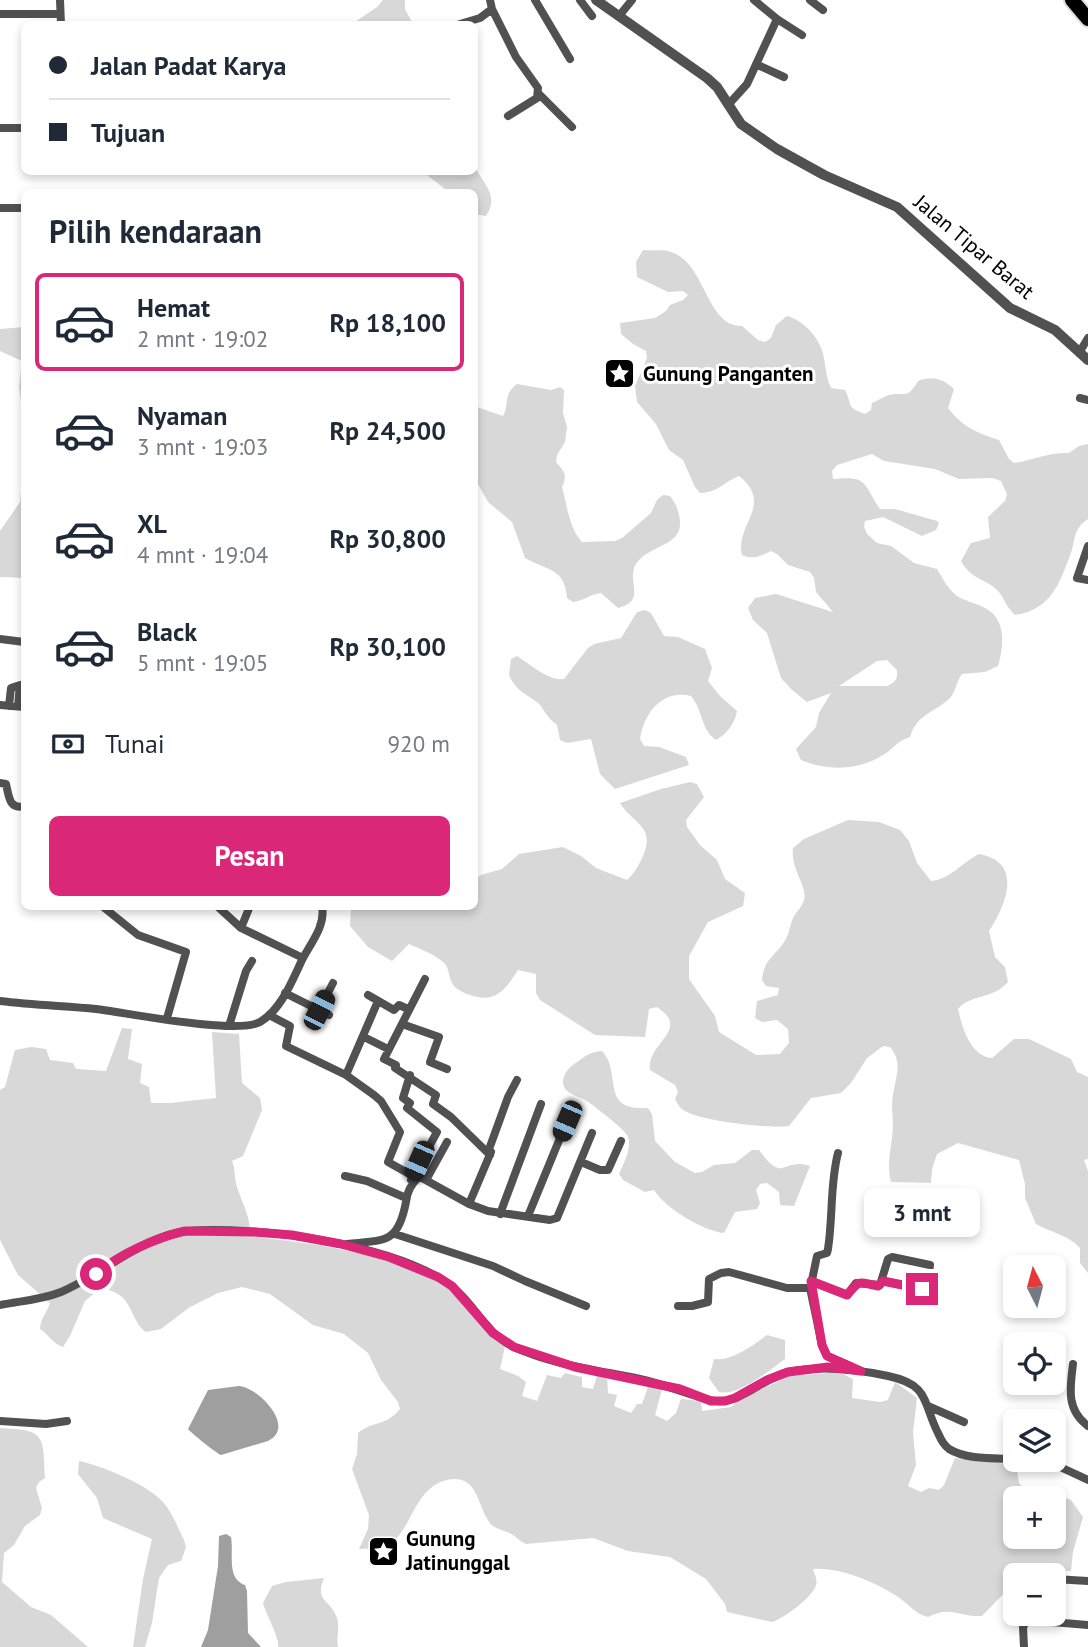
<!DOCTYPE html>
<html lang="id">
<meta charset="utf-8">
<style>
:root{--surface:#fff;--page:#f6f6f7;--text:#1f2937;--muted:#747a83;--line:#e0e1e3;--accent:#db2777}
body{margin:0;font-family:"PT Sans",sans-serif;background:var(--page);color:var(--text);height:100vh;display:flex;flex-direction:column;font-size:26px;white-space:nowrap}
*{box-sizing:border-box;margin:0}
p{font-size:23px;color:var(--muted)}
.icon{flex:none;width:38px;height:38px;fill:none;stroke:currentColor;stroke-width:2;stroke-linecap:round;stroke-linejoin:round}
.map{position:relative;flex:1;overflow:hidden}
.side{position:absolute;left:21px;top:189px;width:457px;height:721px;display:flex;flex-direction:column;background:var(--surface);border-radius:10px;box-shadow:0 4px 10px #0003}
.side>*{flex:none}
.banner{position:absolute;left:21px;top:21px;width:457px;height:154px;border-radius:10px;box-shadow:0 4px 10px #0003;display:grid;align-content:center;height:154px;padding:0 28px;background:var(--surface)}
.needle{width:46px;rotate:354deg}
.tools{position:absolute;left:1003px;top:1255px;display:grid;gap:14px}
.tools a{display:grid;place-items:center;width:63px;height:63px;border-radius:10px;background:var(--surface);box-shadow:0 4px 10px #0003;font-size:35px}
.end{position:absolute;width:32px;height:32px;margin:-16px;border:9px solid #db2777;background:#fff;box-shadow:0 0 0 4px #fff}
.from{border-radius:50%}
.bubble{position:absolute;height:49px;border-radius:10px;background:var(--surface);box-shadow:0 4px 10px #0003;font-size:23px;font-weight:800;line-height:49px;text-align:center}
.car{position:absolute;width:21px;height:42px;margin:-21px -10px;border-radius:9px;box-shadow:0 0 5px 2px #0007;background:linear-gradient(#222 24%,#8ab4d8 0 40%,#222 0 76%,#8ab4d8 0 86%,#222 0)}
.banner b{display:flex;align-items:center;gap:24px;height:66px;font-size:26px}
.banner b+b{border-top:2px solid var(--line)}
.banner i{width:18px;height:18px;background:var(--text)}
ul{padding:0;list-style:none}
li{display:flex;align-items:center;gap:21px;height:98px;margin:0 14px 10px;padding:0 14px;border:4px solid transparent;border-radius:10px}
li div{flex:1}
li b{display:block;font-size:26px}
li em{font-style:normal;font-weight:800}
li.active{border-color:var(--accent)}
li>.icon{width:63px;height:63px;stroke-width:1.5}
h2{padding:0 28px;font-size:32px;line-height:84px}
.pay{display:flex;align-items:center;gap:18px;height:77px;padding:0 28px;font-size:26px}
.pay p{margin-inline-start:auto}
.button{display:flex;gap:14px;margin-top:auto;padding:14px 28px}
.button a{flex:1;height:80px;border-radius:10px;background:var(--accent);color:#fff;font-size:28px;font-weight:800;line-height:80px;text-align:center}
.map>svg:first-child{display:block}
.green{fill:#d8d8d8;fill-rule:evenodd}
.water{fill:#9f9f9f}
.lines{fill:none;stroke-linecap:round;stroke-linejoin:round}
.motorway-casing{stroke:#dbdbdb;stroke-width:18}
.minor{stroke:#515151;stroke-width:8}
.tertiary{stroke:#515151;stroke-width:10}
.motorway{stroke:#000;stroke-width:14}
.route{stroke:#db2777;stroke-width:9}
.labels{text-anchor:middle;stroke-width:6;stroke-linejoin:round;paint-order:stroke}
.street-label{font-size:21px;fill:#000;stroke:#fff}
.poi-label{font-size:21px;font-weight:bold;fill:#000;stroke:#fff;text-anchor:start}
</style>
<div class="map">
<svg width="1088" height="1647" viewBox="0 0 1088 1647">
<rect width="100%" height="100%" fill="#fff"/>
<path class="green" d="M 383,0 L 405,0 L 405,9 L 413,24 L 352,24 L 377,7 Z
M 474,165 C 483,184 500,195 486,216 L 474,214 L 474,192 L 449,192 L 423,172 L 474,172 Z
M 643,250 C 652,251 663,249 671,252 C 706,263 706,327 742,326 L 758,340 L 765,342 L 771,338 L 776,325 L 787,316 C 802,320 816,334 822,350 C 826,363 825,375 831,388 L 845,390 C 853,405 845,407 865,414 L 871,410 L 872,403 C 877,401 883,397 889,395 C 906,391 906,401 918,381 C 932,375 944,379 954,389 L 948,408 C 963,427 977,433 999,440 L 1009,459 L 1014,463 C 1033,460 1050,452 1069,453 L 1079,446 L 1088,444 L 1088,519 C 1073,529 1076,538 1071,553 C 1059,584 1052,609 1015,615 C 1007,608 1005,600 999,592 C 987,578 973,582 961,561 L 971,543 L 990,538 L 988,517 L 1005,501 L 1007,494 L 1001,481 L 992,478 L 959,479 L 935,469 L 884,461 L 872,454 L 837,465 L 832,471 L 833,479 C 868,476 862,482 880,509 L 895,509 L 937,521 L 939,523 L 936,530 L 922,536 L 883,517 L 865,521 L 864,527 L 867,534 L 877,543 L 891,546 L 914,563 L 937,569 C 943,579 948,589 957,596 C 965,601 975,603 983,607 C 1007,618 1004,645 998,666 L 985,672 L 962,674 C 956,682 955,693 950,698 C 934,713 917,714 910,737 C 895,742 895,748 883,755 C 858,771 827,771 801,760 L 796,749 L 816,727 L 819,713 L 831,693 L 807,702 L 792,690 L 781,678 L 767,633 L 753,620 L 748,608 L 755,598 L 776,594 L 833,612 L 816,592 L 814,578 L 810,572 L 788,565 L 777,554 L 771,551 C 760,556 753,560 742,555 C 734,526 775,504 739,476 C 722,483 719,492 700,493 L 695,487 L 683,460 L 669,450 L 656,424 L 637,402 L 635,386 L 647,358 L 646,351 L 633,344 L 621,334 L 620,323 L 655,318 L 666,311 L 670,305 L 683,300 L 688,295 L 683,291 L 668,292 L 637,277 L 636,262 ZM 877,661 L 887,660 L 897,670 C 898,679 895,683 887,686 L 839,686 Z
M 24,327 L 24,425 L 19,387 L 22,361 L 0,351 L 0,329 Z
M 517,384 L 551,390 L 560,387 L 564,390 L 563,413 L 567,427 L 565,442 L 557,455 L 556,462 C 564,471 568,475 562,487 C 567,505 569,528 582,542 L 615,541 L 622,538 L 651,513 L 657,500 L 663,495 L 670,496 C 676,503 679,512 680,521 C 683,548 643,545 634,568 C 629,585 645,601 618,608 L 601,593 C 590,594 584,601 573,602 L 567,598 C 565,568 548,571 525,558 L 512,522 L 488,502 L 474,477 L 474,406 L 503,416 C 510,403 502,396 517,384 Z
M 24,460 L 24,578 L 0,577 L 0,531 L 20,502 Z
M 645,610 L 651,613 L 664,636 L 678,637 L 705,649 L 712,668 L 708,681 L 720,696 L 737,711 C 735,723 727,734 716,740 C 701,730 703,710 691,696 C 662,689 644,713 640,739 L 644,746 L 659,747 L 686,757 L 689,765 L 615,789 L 600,774 L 591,739 L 567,743 L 560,740 L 557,725 C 546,717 544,709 538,703 C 524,692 517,692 509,675 L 511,659 L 517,656 C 530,664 548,681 564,679 L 588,648 L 594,644 L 621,638 L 637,612 Z
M 690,782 L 697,784 L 704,797 L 686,820 L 687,827 L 700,845 L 717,860 L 725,879 L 745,893 L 743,906 L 708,922 L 689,956 L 689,979 L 715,1016 L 719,1032 L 756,1055 L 780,1054 L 789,1043 L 788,1029 L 777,1020 L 762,1022 L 755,1018 L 757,1001 L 778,995 L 779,988 L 766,986 L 762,980 C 764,958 776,956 786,939 C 789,933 790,925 793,918 C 796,912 802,907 804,900 C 808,887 790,869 793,848 L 804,839 L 848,820 L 879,822 L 900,830 L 909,841 L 917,863 L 931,881 C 951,879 961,863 979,854 C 1024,862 1006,905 989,931 L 995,957 L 1005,967 L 1008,982 C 992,1000 970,994 958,1009 C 962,1027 970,1056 992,1058 L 1014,1039 L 1029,1039 L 1071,1059 L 1077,1072 L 1088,1077 L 1088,1159 L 1084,1160 L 1088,1171 L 1088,1273 L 1080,1263 L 1080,1248 C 1068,1235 1052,1233 1036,1224 L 1025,1198 L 1025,1184 L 1019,1160 L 958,1143 L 937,1154 L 932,1169 L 931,1183 L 891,1182 C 886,1163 892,1146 893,1127 C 893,1116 891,1105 893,1094 C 896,1077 903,1062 890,1047 L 883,1046 L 867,1058 L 851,1083 L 841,1093 L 811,1098 L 789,1126 C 770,1129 701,1121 685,1111 C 680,1109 678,1104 675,1099 L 678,1092 L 675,1085 L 650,1070 C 646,1043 692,1030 657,1007 L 649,1009 L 645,1037 L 595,1035 L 540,1000 L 536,993 L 536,974 L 518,970 C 505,990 496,1004 470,995 C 464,993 455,989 452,983 C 448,976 450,968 443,962 C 434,954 420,949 409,944 L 392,961 L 368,947 L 350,926 L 351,907 L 474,906 L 474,880 L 481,875 L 502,869 L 519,854 L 563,847 L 581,856 L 596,868 L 627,880 C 634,874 639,865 643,856 C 656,826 633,824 620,803 L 661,789 Z
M 122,1028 L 132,1029 L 128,1059 L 142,1064 L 140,1083 L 149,1087 L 151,1103 L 170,1103 L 216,1098 L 212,1032 L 239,1034 L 242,1083 L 260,1098 L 262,1110 L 243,1156 L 232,1161 C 236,1170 234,1181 238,1190 C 245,1209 249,1215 251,1236 L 319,1245 L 382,1258 L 448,1286 L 490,1333 L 505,1346 L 500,1369 L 518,1376 L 526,1382 L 522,1396 L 537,1401 L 547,1375 L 561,1378 L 565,1373 L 582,1377 L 582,1387 L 593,1389 L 598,1373 L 607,1376 L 608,1393 L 617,1395 L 614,1406 L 631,1413 L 637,1404 L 642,1404 L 649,1384 L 663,1386 L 655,1415 L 667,1421 L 676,1413 L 681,1399 L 701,1401 L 702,1411 L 731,1407 L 742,1398 L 790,1376 L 839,1372 L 853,1379 L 852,1398 L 880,1402 L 888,1400 L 895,1382 L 917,1398 L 913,1432 L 916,1465 L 908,1486 L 921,1492 L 929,1488 L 939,1490 L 944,1485 L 955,1458 L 1016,1465 L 1019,1483 L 1033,1498 L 1015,1498 L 1015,1536 L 1054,1536 L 1054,1500 L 1057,1495 L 1071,1500 L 1083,1517 L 1073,1552 L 1071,1571 L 1041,1571 L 1029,1575 L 1015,1575 L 1015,1582 L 982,1616 C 958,1617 951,1605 928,1617 C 916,1614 910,1606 901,1599 C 878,1583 841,1567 813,1569 C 814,1573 818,1580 816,1585 C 813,1597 783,1619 772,1622 L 727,1612 L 725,1604 L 706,1579 L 670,1557 L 628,1551 L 593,1538 L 526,1544 C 521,1542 518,1538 513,1535 C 507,1531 499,1530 493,1526 C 478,1513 480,1477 453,1479 C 412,1483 414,1533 386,1546 C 380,1550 367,1548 359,1549 L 368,1529 L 369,1515 L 352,1469 L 357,1454 L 358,1433 C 374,1420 385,1427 400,1409 L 398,1402 L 381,1380 L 368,1353 L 344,1334 L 313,1325 L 270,1294 L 242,1287 L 218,1293 L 190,1307 L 161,1329 L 146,1332 C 134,1324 133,1308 123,1298 C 118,1293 109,1290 102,1287 L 85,1301 L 70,1336 L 63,1347 C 53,1344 49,1335 40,1329 C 40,1319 47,1313 50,1303 L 18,1275 L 0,1240 L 0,1090 L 5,1087 L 15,1050 L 31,1047 L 46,1049 L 50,1060 L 73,1063 L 76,1069 L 106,1071 Z
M 602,1051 C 623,1073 598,1111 648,1108 L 652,1114 L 655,1141 L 675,1162 L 695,1173 L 702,1172 L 714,1165 L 735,1163 L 752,1150 L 759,1150 C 784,1185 782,1157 810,1166 L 794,1206 L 780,1205 L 779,1192 L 767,1183 L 760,1184 L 756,1190 L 760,1203 L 757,1209 L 735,1212 L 724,1233 C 703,1231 665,1208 654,1190 L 645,1192 L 623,1180 L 619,1174 C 624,1163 632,1148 628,1137 C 625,1129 595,1107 587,1101 C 582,1098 577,1097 572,1094 C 557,1087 563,1072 574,1064 C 585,1057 588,1052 602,1051 Z
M 767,1335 L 785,1340 L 785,1359 C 770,1370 737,1397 719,1392 L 709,1378 L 714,1359 C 733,1361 753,1345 767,1335 Z
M 0,1428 C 46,1430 43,1435 45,1478 L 39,1482 L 36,1488 L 42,1508 L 40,1515 L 25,1526 L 14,1545 L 4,1553 L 2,1582 L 31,1607 L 51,1615 L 88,1647 L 0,1647 Z
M 79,1461 C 102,1466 147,1484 163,1502 C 172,1512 178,1528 184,1540 L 186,1547 L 181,1561 L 168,1565 L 159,1578 L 152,1623 L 145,1647 L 133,1647 L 143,1579 L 152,1539 L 103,1518 L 97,1498 L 78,1474 Z
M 324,1578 C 314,1602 331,1599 337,1618 C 340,1627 336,1638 338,1647 L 278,1647 C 280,1638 266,1615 263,1603 L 272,1586 L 286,1582 Z"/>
<path class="water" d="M 239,1386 C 258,1387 297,1427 268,1441 L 221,1455 C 216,1453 190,1432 188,1429 L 208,1390 Z
M 226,1534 L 231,1537 C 234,1554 226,1578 245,1585 L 247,1591 L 248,1633 L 261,1647 L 201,1647 L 208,1630 L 218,1566 L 219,1536 Z"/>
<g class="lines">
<defs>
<path id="motorway" d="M 1072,0 L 1088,19"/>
</defs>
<use href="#motorway" class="motorway-casing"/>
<path class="minor" d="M 60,0 L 61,24
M 535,0 L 570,59
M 580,0 L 592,16
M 754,0 L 777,19 L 802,35
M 810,0 L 823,10
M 492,9 L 516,57 L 538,88 L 537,98 L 508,116
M 0,14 L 60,14
M 619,16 L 632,0
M 460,24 L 480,18 L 492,9 L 490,0
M 758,65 L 784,77
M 539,94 L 572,127
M 728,105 L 747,84 L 777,19
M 0,128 L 24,128
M 0,208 L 24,208
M 1079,353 L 1088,338
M 1080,398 L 1088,400
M 1088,546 L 1077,578 L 1088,580
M 0,639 L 24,642
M 0,705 L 24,707
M 9,706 L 11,688 L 20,685
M 18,706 L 20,685 L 24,685
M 0,783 L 6,784 C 9,796 9,810 24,806
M 102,906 L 138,935 L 186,952 L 167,1018
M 217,906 L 241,928 L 303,958
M 241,928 L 250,906
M 425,979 L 384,1059 L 396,1065 L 395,1068 L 436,1095 L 433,1104 L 451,1117 L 490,1155
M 285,993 L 329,1015
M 368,995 L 394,1010 L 399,1005 L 408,1009
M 0,1001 C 32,1005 64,1006 96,1009 C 128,1013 237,1035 260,1022 C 281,1010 292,981 302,960 C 310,944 326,926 322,906
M 319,1010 L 333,983
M 269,1015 L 290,1026 L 286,1046 L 346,1075 L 374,1095 L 381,1101 L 400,1132 L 388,1162 L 413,1176
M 402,1024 L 439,1037 L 430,1062 L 447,1069
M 229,1026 L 246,971 L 252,961
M 364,1037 L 388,1049
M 346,1075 L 378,1001
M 410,1075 L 403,1098 L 410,1103 L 407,1108 L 437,1132 L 411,1180
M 488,1152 L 508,1097 L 517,1080
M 581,1162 L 600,1170 L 608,1170 L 621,1141
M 345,1176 L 367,1181 L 406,1198
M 426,1180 L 447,1142
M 469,1204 L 491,1152
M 500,1214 L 541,1104
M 528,1216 L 567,1121
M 395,1234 L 493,1266 L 525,1281 L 586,1306
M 347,1244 C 385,1240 398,1244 406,1202 C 407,1193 411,1184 418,1178 L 422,1178 L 469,1204 L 488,1211 L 550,1220 L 557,1218 L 592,1133
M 811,1281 L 847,1295 L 856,1283 L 880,1285 L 888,1259 L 892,1257 L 930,1265 L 928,1283 L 922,1289 L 883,1281
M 811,1285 L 817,1256 L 827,1253 L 828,1249 C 833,1217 830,1183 838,1153
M 0,1305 C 20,1301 41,1300 61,1292 C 100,1276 144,1235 187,1231 C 255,1225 394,1244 450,1285 C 474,1302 485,1334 514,1347 C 554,1365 597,1370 640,1379 C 664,1384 686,1394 710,1400 C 737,1408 762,1378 788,1372 C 821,1365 855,1369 888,1376 C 931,1385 922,1403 939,1435 C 941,1440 944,1445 949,1449 C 967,1460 994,1458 1015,1459
M 678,1306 L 692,1306 L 708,1302 L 709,1279 L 721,1273 L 729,1272 L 787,1288 L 810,1288 L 822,1345 L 827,1356 L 852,1367
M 1073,1364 C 1070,1388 1066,1410 1088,1426
M 928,1406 L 964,1422
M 0,1421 L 46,1424 L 67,1421
M 1011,1459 L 1015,1446
M 1020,1460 L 1058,1466 L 1088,1480
M 1054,1579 L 1088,1581
M 1027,1620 L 1088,1625
M 1024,1647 L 1023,1627 L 1027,1620 L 1026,1614"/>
<path class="tertiary" d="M 596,0 L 707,78 L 717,87 L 741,124 L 777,149 L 824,175 L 897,207 L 1010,308 L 1055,330 L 1088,360"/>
<use href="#motorway" class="motorway"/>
</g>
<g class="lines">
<path class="route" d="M 96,1274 C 120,1254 155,1238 185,1231 L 254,1232 L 292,1235 L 341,1244 L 389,1257 L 438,1277 L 452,1286 L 493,1333 L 514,1347 L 575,1367 L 680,1389 L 711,1401 L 725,1401 L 735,1398 L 767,1380 L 788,1372 L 828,1367 L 861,1371 L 827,1356 L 822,1345 L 811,1281 L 847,1295 C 861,1279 857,1282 878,1286 L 883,1281 L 922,1289"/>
</g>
<defs>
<symbol id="sight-square" viewBox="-11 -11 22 22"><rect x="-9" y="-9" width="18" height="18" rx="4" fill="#000" stroke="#fff"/><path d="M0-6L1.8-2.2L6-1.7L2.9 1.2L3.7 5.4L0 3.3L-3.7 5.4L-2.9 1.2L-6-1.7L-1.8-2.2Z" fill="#fff"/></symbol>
</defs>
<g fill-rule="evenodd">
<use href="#sight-square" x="602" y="356" width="35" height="35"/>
<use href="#sight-square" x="366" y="1534" width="35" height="35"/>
</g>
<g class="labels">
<g class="street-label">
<text transform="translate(974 247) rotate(40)" y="7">Jalan Tipar Barat</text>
</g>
<g class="poi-label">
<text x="643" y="381">Gunung Panganten</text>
<text x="406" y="1546">Gunung<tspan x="406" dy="24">Jatinunggal</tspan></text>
</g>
</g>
</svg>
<div class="tools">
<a><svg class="needle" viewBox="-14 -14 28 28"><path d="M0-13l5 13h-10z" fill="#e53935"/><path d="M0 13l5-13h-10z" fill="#747a83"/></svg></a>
<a><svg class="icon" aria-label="locate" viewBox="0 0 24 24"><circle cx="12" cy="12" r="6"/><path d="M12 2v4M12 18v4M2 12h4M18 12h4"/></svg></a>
<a><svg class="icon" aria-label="layers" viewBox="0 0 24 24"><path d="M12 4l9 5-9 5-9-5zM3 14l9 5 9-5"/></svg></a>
<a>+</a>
<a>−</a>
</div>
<i class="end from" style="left:96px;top:1274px"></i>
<i class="end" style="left:922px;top:1289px"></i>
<div class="bubble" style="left:864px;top:1188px;width:116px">3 mnt</div>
<i class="car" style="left:319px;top:1010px;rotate:27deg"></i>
<i class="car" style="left:567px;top:1121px;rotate:203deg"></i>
<i class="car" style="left:419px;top:1161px;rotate:204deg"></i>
<div class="banner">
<b><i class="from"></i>Jalan Padat Karya</b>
<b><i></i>Tujuan</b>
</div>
<section class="side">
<h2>Pilih kendaraan</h2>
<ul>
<li class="active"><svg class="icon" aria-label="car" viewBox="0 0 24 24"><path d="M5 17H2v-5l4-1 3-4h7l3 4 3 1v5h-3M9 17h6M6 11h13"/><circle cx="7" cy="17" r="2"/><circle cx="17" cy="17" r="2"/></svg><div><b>Hemat</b><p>2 mnt · 19:02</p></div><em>Rp 18,100</em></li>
<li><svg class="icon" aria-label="car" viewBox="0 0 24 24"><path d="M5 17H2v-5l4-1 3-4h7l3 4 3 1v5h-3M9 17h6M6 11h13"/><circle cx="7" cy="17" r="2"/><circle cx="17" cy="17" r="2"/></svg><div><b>Nyaman</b><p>3 mnt · 19:03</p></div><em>Rp 24,500</em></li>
<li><svg class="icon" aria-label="car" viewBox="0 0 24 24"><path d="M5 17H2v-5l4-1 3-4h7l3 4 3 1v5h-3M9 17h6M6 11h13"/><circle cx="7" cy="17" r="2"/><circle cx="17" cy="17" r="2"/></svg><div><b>XL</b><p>4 mnt · 19:04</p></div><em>Rp 30,800</em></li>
<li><svg class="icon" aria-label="car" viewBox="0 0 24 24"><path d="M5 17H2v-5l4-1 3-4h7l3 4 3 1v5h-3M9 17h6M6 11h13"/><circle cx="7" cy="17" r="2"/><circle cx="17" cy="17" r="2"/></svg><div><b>Black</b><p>5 mnt · 19:05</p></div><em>Rp 30,100</em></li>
</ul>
<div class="pay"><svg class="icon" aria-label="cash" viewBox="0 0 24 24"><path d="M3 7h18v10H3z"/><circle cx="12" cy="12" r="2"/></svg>Tunai<p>920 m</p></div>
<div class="button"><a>Pesan</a></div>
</section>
</div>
